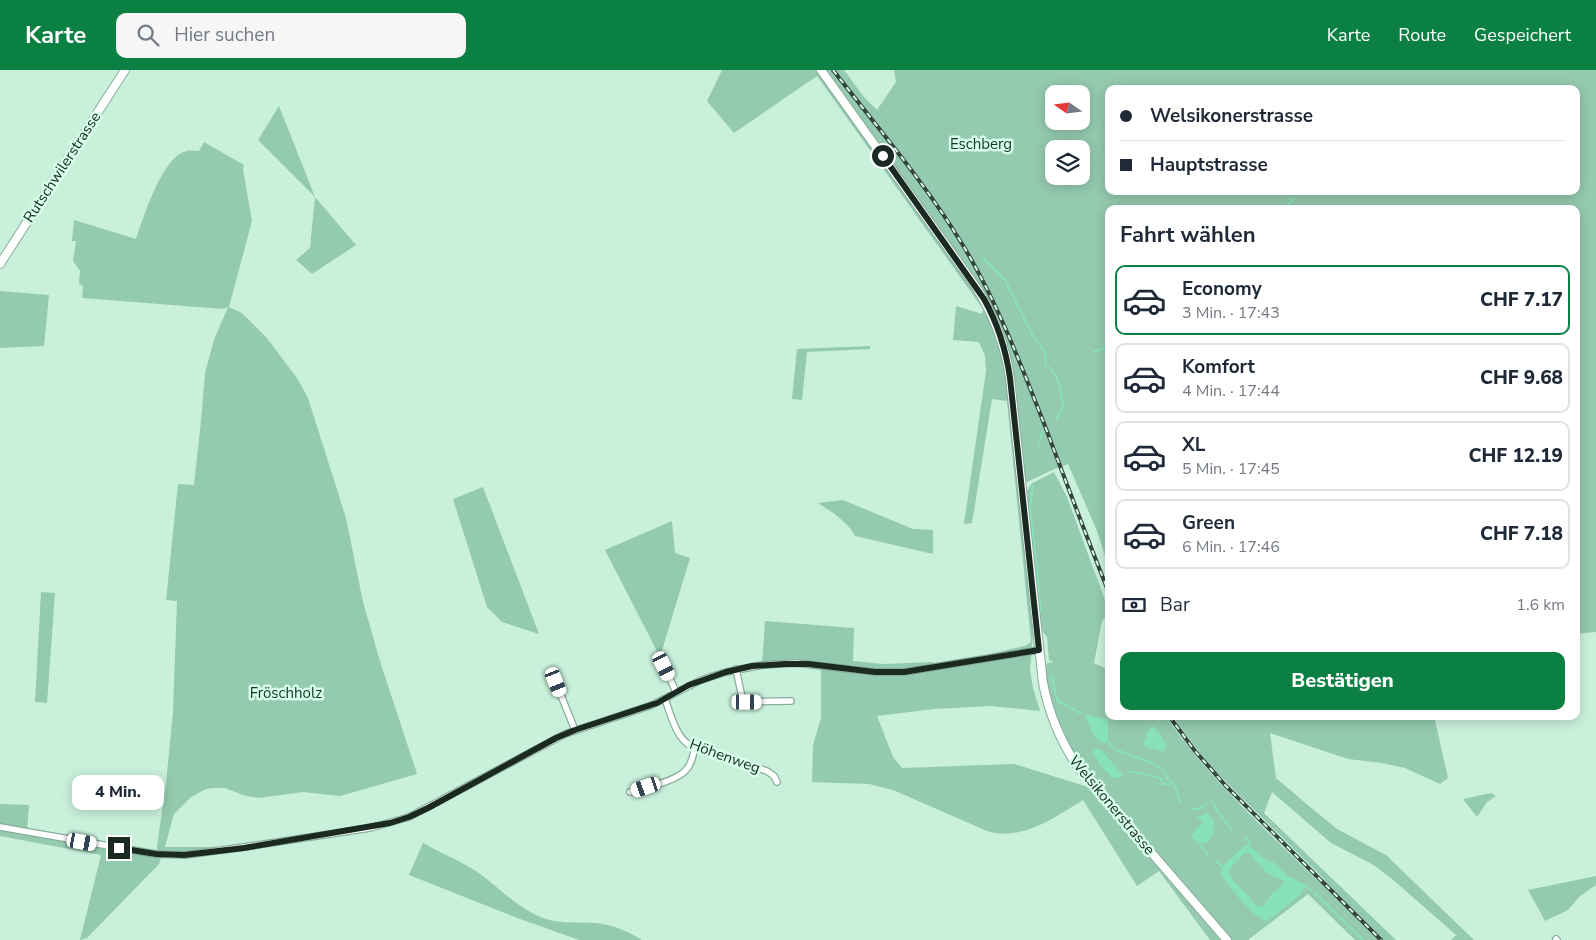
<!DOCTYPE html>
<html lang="de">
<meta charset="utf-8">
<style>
:root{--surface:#fff;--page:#f6f6f7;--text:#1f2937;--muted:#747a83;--line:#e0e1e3;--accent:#0b8043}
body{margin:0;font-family:"Nunito Sans",sans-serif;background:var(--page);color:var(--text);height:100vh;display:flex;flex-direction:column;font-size:19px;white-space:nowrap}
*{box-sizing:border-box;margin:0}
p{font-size:16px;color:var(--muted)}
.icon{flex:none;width:28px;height:28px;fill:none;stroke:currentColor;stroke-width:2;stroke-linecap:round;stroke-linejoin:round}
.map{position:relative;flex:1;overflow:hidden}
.side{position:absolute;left:1105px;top:135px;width:475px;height:515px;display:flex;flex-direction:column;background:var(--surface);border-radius:10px;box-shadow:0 2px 12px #0003}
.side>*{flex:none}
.banner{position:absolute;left:1105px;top:15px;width:475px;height:110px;border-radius:10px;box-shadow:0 2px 12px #0003;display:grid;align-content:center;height:110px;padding:0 15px;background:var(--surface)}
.needle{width:32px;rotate:284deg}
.tools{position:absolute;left:1045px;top:15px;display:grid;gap:10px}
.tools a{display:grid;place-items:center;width:45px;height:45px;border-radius:10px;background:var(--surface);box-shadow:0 2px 12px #0003;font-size:25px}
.end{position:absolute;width:22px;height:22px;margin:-11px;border:6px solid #1a2922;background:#fff;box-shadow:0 0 0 2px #fff}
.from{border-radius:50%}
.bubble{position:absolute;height:35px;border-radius:10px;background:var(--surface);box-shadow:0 2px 12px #0003;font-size:16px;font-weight:800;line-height:35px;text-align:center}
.car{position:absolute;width:15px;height:30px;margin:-15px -8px;border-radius:6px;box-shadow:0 0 4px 1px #0007;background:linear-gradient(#fff 24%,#345 0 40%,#fff 0 76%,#345 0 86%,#fff 0)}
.banner b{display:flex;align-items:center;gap:18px;height:48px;font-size:19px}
.banner b+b{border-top:1px solid var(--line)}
.banner i{width:12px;height:12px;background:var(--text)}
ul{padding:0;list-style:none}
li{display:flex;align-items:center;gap:15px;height:70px;margin:0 10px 8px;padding:0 5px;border:2px solid var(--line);border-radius:10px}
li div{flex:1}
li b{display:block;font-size:19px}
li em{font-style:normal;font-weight:800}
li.active{border-color:var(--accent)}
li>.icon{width:45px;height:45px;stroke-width:1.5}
h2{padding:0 15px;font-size:22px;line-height:60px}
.pay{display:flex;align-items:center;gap:12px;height:55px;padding:0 15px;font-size:19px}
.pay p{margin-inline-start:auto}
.primary-button{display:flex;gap:10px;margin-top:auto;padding:10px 15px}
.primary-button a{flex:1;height:58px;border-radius:10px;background:var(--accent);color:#fff;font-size:20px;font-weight:800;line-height:58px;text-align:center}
header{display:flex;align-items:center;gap:30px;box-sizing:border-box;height:70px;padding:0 25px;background:var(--accent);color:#fff}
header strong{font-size:24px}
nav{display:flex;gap:28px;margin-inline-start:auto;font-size:18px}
.search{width:350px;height:45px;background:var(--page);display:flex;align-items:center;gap:12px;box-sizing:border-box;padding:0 18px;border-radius:10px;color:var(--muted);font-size:19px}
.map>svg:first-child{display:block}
.green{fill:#94caaf;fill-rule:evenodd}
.water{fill:#88e2b7;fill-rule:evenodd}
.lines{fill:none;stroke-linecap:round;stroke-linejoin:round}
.stream{stroke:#88e2b7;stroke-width:2}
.street-casing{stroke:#88ae9a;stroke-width:8}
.secondary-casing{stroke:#88ae9a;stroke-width:10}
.street{stroke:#fff;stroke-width:5.5}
.secondary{stroke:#fff;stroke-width:8}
.rail-casing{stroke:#33453c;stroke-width:4}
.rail{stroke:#d6fee8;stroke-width:2;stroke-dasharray:5.5;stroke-linecap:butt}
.route{stroke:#1a2922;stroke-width:6}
.labels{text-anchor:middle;stroke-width:5;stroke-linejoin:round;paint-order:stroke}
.park-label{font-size:15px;fill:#103827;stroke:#d6fee8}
.street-label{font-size:15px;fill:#1a2922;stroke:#d6fee8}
</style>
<header>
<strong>Karte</strong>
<div class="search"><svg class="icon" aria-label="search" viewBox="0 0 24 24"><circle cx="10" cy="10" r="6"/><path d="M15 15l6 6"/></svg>Hier suchen</div>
<nav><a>Karte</a><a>Route</a><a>Gespeichert</a></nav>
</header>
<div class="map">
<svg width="1596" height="870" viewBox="0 0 1596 870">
<rect width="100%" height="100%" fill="#c9f0db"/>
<path class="green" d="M 722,0 L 844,0 L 864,27 L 877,40 L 896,12 L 894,0 L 1596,0 L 1596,562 L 1576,564 L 1576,139 L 1109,139 L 1109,498 L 1097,461 L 1068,394 L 1052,400 L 1019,416 L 1033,564 L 1030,600 L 1033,618 L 1040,641 L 991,636 L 934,639 L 877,646 L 893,687 L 902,698 L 1014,694 L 1085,716 L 1090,712 C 1087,699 1077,690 1071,678 C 1059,659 1041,615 1047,593 L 1054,592 L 1049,590 L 1047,567 L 1041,560 L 1026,423 L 1031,414 L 1054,402 L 1067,427 L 1109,541 L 1109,543 L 1102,551 L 1094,593 L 1109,600 L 1109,646 L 1166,646 C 1209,709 1266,760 1320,813 L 1324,809 L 1209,695 L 1172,646 L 1434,646 L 1448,708 L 1440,714 L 1405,698 L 1382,693 L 1348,689 L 1270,663 L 1276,708 L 1309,736 L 1337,759 L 1386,785 L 1474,870 L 1451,870 L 1456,865 L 1391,808 L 1372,794 L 1331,773 L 1272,722 L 1264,743 L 1396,870 L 1355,870 L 1308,824 L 1248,870 L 1210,870 L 1159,801 L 1137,816 L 1083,730 C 1055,747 1022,772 987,761 L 893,720 L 869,714 L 812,712 L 813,675 L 821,648 L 821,596 L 762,595 L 765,551 L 854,558 L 853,591 L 884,594 L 933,592 L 934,597 L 1025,576 L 1031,572 L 1007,331 L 992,329 L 972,453 L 964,454 L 986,301 L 985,286 L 979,272 L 953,270 L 956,236 L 982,244 L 983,239 L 817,6 L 734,63 L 707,31 ZM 1109,19 L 1576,19 L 1576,121 L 1109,121 ZM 1054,24 L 1081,24 L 1081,51 L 1054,51 ZM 1054,79 L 1081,79 L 1081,106 L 1054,106 Z
M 279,36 L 315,127 L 356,175 L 312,204 L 296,190 L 310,178 L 315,127 L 258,70 Z
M 204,72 L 244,95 L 243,99 L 252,151 L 229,237 L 242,243 L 266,267 L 297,308 L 308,328 L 346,448 L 363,532 L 379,588 L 417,704 L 340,726 L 303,722 L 259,728 L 246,726 L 225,718 L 211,718 L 204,720 L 191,727 L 174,744 L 165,777 L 244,777 L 162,785 L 159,794 L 87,868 L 80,870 L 101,785 L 0,766 L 0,734 L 29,735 L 27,761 L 156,784 L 166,713 L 173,642 L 177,531 L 166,530 L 178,414 L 194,415 L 201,351 L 205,303 L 214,270 L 228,237 L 223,239 L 82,228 L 83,216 L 79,214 L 80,201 L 73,191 L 76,171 L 72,171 L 74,150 L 136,169 C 144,147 162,86 187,81 C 191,80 195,81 199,81 Z
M 0,221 L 49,225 L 44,276 L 0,278 Z
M 870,276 L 870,279 L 807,282 L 802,330 L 792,329 L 797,279 Z
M 483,417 L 539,564 L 502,552 L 487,537 L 453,429 Z
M 843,430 L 913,459 L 933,460 L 933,484 L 855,466 C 847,451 832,442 818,433 Z
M 672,451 L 675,483 L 690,488 L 660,587 L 605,480 Z
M 41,522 L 55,523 L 47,633 L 35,632 Z
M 1491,723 L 1496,726 L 1487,732 L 1477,747 L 1463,729 Z
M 423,773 C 439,782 456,789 471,798 C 496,813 515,838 543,848 C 560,854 578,852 596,853 C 614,855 627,861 642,870 L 579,870 L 520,849 L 409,805 Z
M 1596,806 L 1596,815 L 1580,826 L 1568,840 L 1545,851 L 1528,820 Z"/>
<path class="water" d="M 1086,644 L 1108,650 L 1108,672 L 1102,673 L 1094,666 L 1085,646 Z
M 1153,656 L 1161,665 L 1166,676 L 1163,682 L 1147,677 L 1143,674 L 1150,657 Z
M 1097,678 L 1102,681 L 1124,706 C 1121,706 1119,708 1116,708 C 1109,708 1105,697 1099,695 L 1098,690 L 1092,683 Z
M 1208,743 L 1214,751 L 1213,764 L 1207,773 L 1199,774 L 1192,767 L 1195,760 L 1203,753 L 1201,750 L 1196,748 Z
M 1245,775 L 1249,775 L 1264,789 L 1273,792 L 1288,806 L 1305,815 L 1300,825 L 1267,851 C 1257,851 1226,814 1220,804 L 1224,795 ZM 1244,783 L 1249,783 L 1267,803 L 1284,811 L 1283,815 L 1273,822 L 1262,837 L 1254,834 C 1248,822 1234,815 1229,803 C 1230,794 1241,790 1244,783 Z"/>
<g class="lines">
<path class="stream" d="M 1285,139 L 1294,128
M 983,188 L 1005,210 L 1033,266 L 1045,282 L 1046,295 C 1060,305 1060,320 1063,337 L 1060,340 L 1056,350
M 1093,282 L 1109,277
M 1039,375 L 1042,362
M 1033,416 L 1030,437 L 1041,542
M 1052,605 L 1055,622 L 1058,631 L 1080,643
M 1108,671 L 1114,679 L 1150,692 L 1164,700 L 1168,710 L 1174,714 L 1180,732
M 1129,702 C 1136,702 1155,706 1161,709 L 1163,714 L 1172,714
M 1212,732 L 1215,737
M 1192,739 L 1198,739 L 1205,735
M 1216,739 L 1233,762
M 1245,768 L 1248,770 L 1249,775
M 1200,774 L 1208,785
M 1217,792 L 1223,797
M 1305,816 L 1311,820
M 1315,823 L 1363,870"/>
<defs>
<path id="street" d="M 660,587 L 676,622
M 736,599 L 743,632 L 791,631
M 556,613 L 575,660
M 665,629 C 671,645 676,668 691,676 L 767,701 L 774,706 L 777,712
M 630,722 C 645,718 677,711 686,700 C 692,694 693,685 695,677
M 0,757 L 155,784 L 185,785 L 244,777 L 370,758 L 409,747 L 565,664 L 652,635 L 701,610 L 726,602 L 762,595 L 796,593 L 875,602 L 904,602 L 1039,580
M 1556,869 L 1557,870"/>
<path id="secondary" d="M 821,0 L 976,217 C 994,245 1005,274 1010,308 L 1043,613 C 1049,644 1061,673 1080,700 L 1227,870
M 0,194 L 125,0"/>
</defs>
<use href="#street" class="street-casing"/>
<use href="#secondary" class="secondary-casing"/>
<use href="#street" class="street"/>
<use href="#secondary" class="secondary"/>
<defs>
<path id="rail" d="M 833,0 C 878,58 926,114 964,177 C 998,234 1021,295 1045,356 C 1066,412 1087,468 1109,523
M 1169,646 L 1195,681 L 1225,715 L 1381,870"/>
</defs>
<use href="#rail" class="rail-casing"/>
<use href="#rail" class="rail"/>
</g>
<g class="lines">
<path class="route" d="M 119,778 L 156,784 L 184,785 L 244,778 L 390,753 L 409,747 L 428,738 L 556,668 L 575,660 L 657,633 L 689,615 L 726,602 L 752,596 L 785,594 L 808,594 L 875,602 L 904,602 L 1039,580 L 1010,308 C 1006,280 998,254 984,229 L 883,86"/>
</g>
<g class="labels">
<g class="park-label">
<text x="981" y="79">Eschberg</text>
<text x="286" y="628">Fröschholz</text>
</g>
<g class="street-label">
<text transform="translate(62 97) rotate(-57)" y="5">Rutschwilerstrasse</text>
<text transform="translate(725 686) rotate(20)" y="5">Höhenweg</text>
<text transform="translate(1112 735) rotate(50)" y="5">Welsikonerstrasse</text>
</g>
</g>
</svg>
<div class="tools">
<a><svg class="needle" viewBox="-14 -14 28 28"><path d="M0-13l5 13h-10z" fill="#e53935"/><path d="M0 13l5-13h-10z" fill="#747a83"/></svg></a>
<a><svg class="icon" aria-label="layers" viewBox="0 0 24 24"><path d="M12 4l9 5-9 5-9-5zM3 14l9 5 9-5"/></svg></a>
</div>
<i class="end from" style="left:883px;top:86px"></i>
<i class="end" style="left:119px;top:778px"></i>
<div class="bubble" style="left:72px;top:705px;width:92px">4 Min.</div>
<i class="car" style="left:664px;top:596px;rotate:154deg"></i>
<i class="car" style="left:556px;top:612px;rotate:158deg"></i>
<i class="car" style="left:747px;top:632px;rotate:90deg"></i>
<i class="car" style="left:646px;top:717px;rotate:251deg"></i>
<i class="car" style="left:82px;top:772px;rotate:100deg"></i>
<div class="banner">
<b><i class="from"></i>Welsikonerstrasse</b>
<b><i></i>Hauptstrasse</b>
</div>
<section class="side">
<h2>Fahrt wählen</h2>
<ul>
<li class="active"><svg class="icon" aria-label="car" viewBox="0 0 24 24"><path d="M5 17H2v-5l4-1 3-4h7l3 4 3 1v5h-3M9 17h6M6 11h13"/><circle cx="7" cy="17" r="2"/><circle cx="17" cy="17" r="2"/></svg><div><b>Economy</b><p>3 Min. · 17:43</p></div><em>CHF 7.17</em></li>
<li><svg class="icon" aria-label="car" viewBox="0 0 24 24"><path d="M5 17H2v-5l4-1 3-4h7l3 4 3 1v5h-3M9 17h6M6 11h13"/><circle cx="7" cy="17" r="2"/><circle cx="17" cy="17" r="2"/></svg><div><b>Komfort</b><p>4 Min. · 17:44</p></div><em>CHF 9.68</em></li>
<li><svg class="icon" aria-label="car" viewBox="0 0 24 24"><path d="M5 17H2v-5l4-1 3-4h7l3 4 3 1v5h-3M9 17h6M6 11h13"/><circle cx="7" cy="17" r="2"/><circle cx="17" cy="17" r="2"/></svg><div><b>XL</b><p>5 Min. · 17:45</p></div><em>CHF 12.19</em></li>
<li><svg class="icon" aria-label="car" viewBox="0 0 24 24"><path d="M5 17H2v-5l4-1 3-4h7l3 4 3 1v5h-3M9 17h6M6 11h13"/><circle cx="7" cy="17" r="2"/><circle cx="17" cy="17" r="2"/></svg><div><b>Green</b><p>6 Min. · 17:46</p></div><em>CHF 7.18</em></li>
</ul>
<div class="pay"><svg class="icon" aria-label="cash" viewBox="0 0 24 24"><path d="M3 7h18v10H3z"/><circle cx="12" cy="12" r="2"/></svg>Bar<p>1.6 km</p></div>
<div class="primary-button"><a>Bestätigen</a></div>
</section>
</div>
